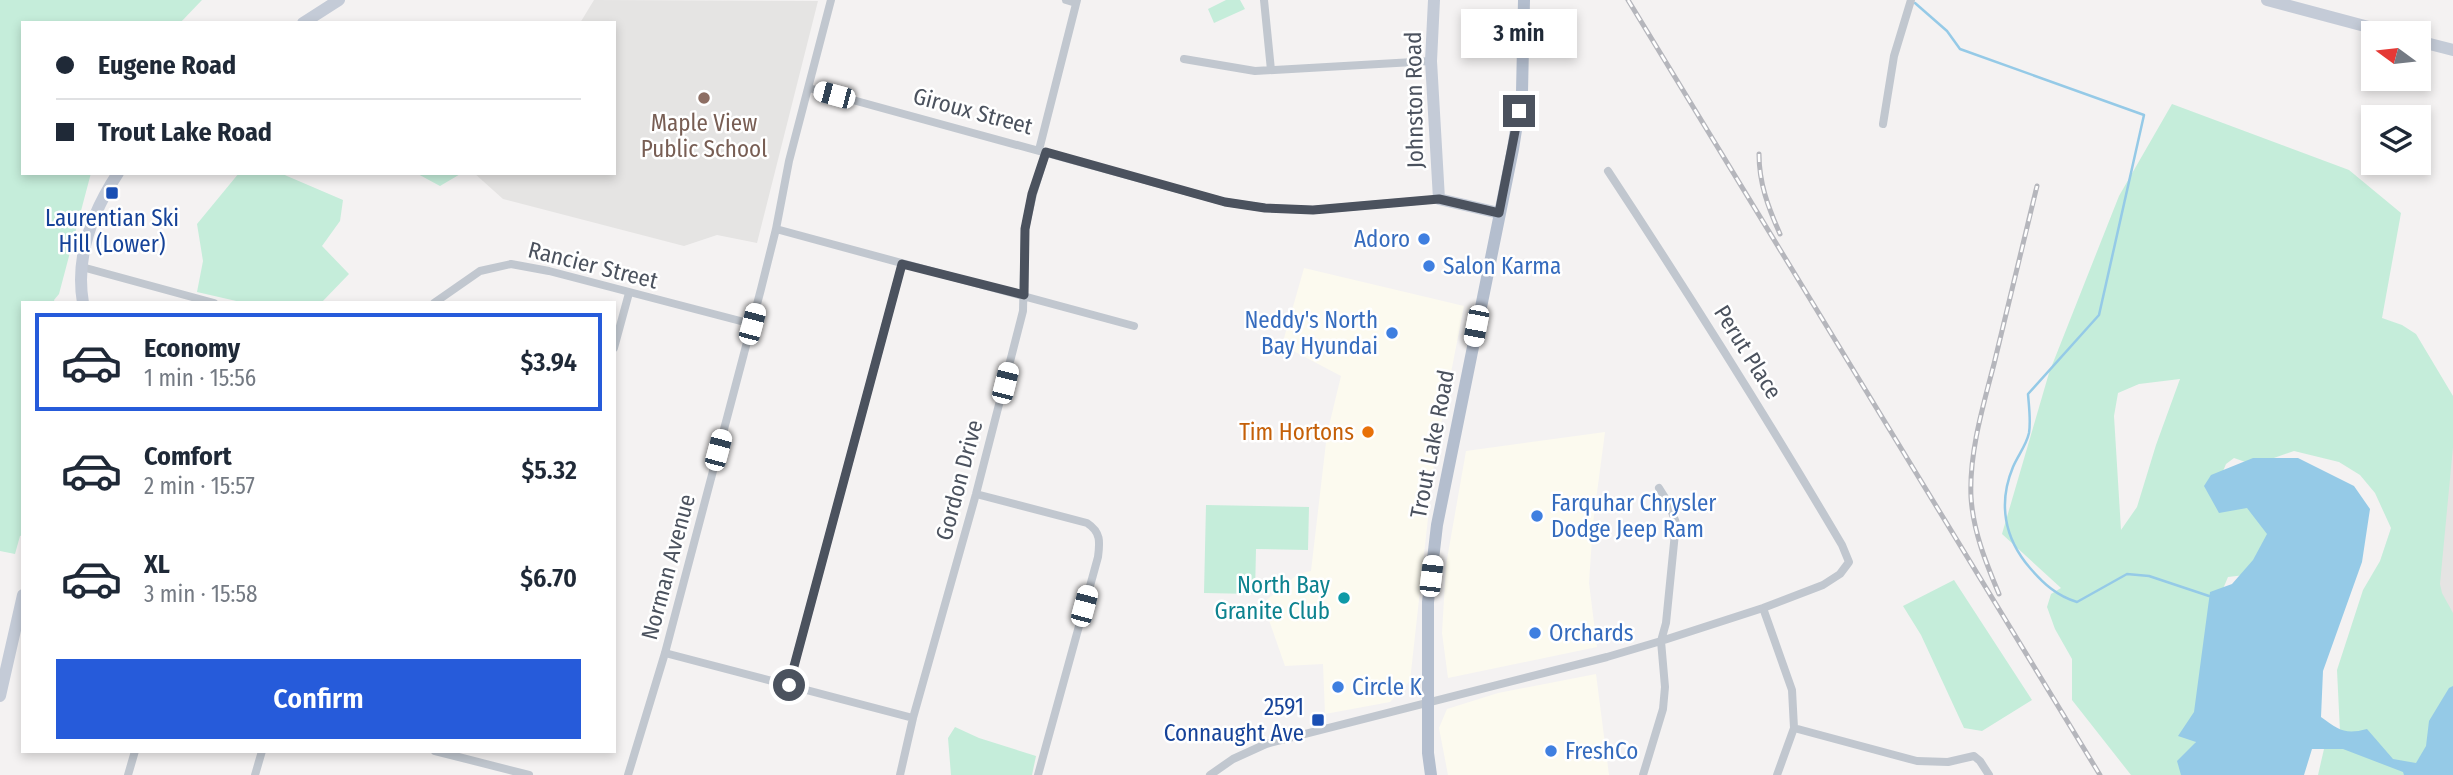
<!DOCTYPE html>
<meta charset="utf-8">
<style>
:root{--surface:#fff;--page:#f2f2f3;--text:#1f2937;--muted:#747a83;--line:#e0e1e3;--accent:#265bda}
body{margin:0;font-family:"Fira Sans Condensed",sans-serif;background:var(--page);color:var(--text);height:100vh;display:flex;flex-direction:column;font-size:26px;white-space:nowrap}
*{box-sizing:border-box;margin:0}
p{font-size:23px;color:var(--muted)}
.icon{flex:none;width:38px;height:38px;fill:none;stroke:currentColor;stroke-width:2;stroke-linecap:round;stroke-linejoin:round}
.map{position:relative;flex:1;overflow:hidden}
.sheet{position:absolute;left:21px;top:301px;width:595px;height:452px;display:flex;flex-direction:column;background:var(--surface);border-radius:0px;box-shadow:0 4px 10px #0003}
.sheet>*{flex:none}
.banner{position:absolute;left:21px;top:21px;width:595px;height:154px;border-radius:0px;box-shadow:0 4px 10px #0003;display:grid;align-content:center;height:154px;padding:0 35px;background:var(--surface)}
.needle{width:46px;rotate:285deg}
.fabs{position:absolute;left:2361px;top:21px;display:grid;gap:14px}
.fabs a{display:grid;place-items:center;width:70px;height:70px;border-radius:0px;background:var(--surface);box-shadow:0 4px 10px #0003;font-size:35px}
.end{position:absolute;width:32px;height:32px;margin:-16px;border:9px solid #4b525e;background:#fff;box-shadow:0 0 0 4px #fff}
.from{border-radius:50%}
.bubble{position:absolute;height:49px;border-radius:0px;background:var(--surface);box-shadow:0 4px 10px #0003;font-size:23px;font-weight:600;line-height:49px;text-align:center}
.car{position:absolute;width:21px;height:42px;margin:-21px -10px;border-radius:9px;box-shadow:0 0 5px 2px #0007;background:linear-gradient(#fff 24%,#345 0 40%,#fff 0 76%,#345 0 86%,#fff 0)}
.banner b{display:flex;align-items:center;gap:24px;height:66px;font-size:26px}
.banner b+b{border-top:2px solid var(--line)}
.banner i{width:18px;height:18px;background:var(--text)}
ul{padding:12px 0 0;list-style:none}
li{display:flex;align-items:center;gap:21px;height:98px;margin:0 14px 10px;padding:0 21px;border:4px solid transparent;border-radius:0px}
li div{flex:1}
li b{display:block;font-size:26px}
li em{font-style:normal;font-weight:600}
li.selected{border-color:var(--accent)}
li>.icon{width:63px;height:63px;stroke-width:1.5}
.button{display:flex;gap:14px;margin-top:auto;padding:14px 35px}
.button a{flex:1;height:80px;border-radius:0px;background:var(--accent);color:#fff;font-size:28px;font-weight:600;line-height:80px;text-align:center}
.map>svg:first-child{display:block}
.commercial{fill:#fcfaef}
.education{fill:#e5e4e3}
.green{fill:#c5edda;fill-rule:evenodd}
.water{fill:#95cae7}
.lines{fill:none;stroke-linecap:round;stroke-linejoin:round}
.stream{stroke:#95cae7;stroke-width:2.5}
.street{stroke:#c1c7cf;stroke-width:8}
.secondary{stroke:#c4cbd7;stroke-width:12}
.primary{stroke:#b4bece;stroke-width:12}
.rail-casing{stroke:#b5b6bc;stroke-width:5}
.rail{stroke:#fff;stroke-width:2.5;stroke-dasharray:8;stroke-linecap:butt}
.route{stroke:#4b525e;stroke-width:9}
.education-dot{fill:#8d6e63;stroke:#fff;stroke-width:2.5}
.transit-dot{fill:#1a4fb4;stroke:#fff;stroke-width:2.5}
.shop-dot{fill:#3f7fe0;stroke:#fff;stroke-width:2.5}
.food-dot{fill:#e8710a;stroke:#fff;stroke-width:2.5}
.culture-dot{fill:#0f9aa8;stroke:#fff;stroke-width:2.5}
.labels{text-anchor:middle;stroke-width:5;stroke-linejoin:round;paint-order:stroke}
.street-label{font-size:23px;fill:#4b525e;stroke:#fff}
.education-label{font-size:23px;fill:#785e54;stroke:#fff}
.transit-label{font-size:23px;fill:#164399;stroke:#fff}
.shop-label{font-size:23px;fill:#366cbe;stroke:#fff;text-anchor:start}
.food-label{font-size:23px;fill:#c56008;stroke:#fff;text-anchor:end}
.culture-label{font-size:23px;fill:#0d838f;stroke:#fff;text-anchor:end}
</style>
<div class="map">
<svg width="2453" height="775" viewBox="0 0 2453 775">
<rect width="100%" height="100%" fill="#f4f2f2"/>
<path class="commercial" d="M 1304,268 L 1464,306 L 1435,455 L 1410,681 L 1390,702 L 1325,714 L 1323,664 L 1285,666 L 1263,603 L 1298,574 L 1311,571 L 1327,434 L 1341,376 L 1282,345 Z
M 1605,432 L 1593,523 L 1589,583 L 1597,647 L 1448,678 L 1442,633 L 1446,565 L 1466,451 Z
M 1596,674 L 1609,775 L 1448,775 L 1439,728 L 1447,709 L 1498,693 Z"/>
<path class="education" d="M 594,0 L 818,1 L 757,243 L 717,235 L 684,246 L 503,199 L 474,173 L 614,173 L 614,23 L 580,23 Z
M 2453,435 L 2453,627 L 2425,603 Z"/>
<path class="green" d="M 0,0 L 202,0 L 180,23 L 23,23 L 23,173 L 91,173 L 59,294 L 54,300 L 55,303 L 23,303 L 23,535 L 20,536 L 15,554 L 0,551 Z
M 1226,0 L 1240,0 L 1245,9 L 1214,23 L 1208,9 Z
M 2172,104 L 2349,170 L 2401,213 L 2382,318 L 2402,325 L 2416,334 L 2453,396 L 2453,447 L 2440,584 L 2442,593 L 2453,613 L 2453,714 L 2432,775 L 2318,775 L 2327,736 L 2340,732 L 2337,670 L 2363,590 L 2380,561 L 2391,528 L 2375,493 L 2360,475 L 2339,462 L 2294,451 L 2254,465 L 2234,458 L 2226,464 L 2218,483 L 2243,506 L 2263,514 L 2270,543 L 2245,575 L 2228,577 L 2220,596 L 2193,722 L 2200,775 L 2131,775 L 2072,700 L 2072,659 L 2055,629 L 2047,607 L 2051,594 L 2061,588 L 2002,534 L 2049,373 L 2119,196 ZM 2180,379 L 2156,445 L 2137,507 L 2121,530 L 2114,416 L 2118,393 L 2139,384 Z
M 239,173 L 280,173 L 343,200 L 340,221 L 322,246 L 349,274 L 321,303 L 245,303 L 197,292 L 203,261 L 197,224 Z
M 416,173 L 462,173 L 440,186 Z
M 1206,505 L 1309,507 L 1308,550 L 1256,549 L 1255,594 L 1204,593 Z
M 1954,580 L 2032,700 L 1982,731 L 1964,728 L 1921,635 L 1903,606 Z
M 955,727 L 979,738 L 1036,756 L 1032,775 L 951,775 L 948,738 Z"/>
<path class="water" d="M 2253,458 L 2298,458 L 2354,486 L 2370,509 L 2362,562 L 2323,671 L 2321,717 C 2339,730 2345,735 2367,729 L 2393,759 L 2416,763 L 2426,746 L 2429,721 L 2449,688 L 2453,686 L 2453,775 L 2404,775 L 2403,772 L 2343,749 L 2312,749 L 2304,775 L 2181,775 L 2177,761 L 2196,742 L 2178,736 L 2194,712 L 2210,592 L 2232,584 L 2253,560 L 2267,534 L 2247,508 L 2219,513 L 2204,486 L 2211,475 Z"/>
<g class="lines">
<path class="stream" d="M 1915,3 L 1947,31 L 1960,49 L 2144,115 L 2099,315 L 2028,394 C 2029,407 2031,421 2029,433 C 2026,446 2018,455 2013,467 C 1998,503 2004,538 2030,568 C 2044,584 2057,596 2077,602 L 2127,574 L 2149,576 L 2209,596"/>
<path class="street" d="M 1066,0 L 1076,3
M 1264,0 L 1271,70
M 1184,59 L 1255,71 L 1431,61
M 809,88 L 1225,202 L 1265,208 L 1313,210 L 1439,199
M 1883,124 L 1894,56 L 1911,0
M 1039,150 L 1077,0
M 776,229 L 1134,326
M 82,267 L 214,303
M 434,303 L 480,271 L 511,264 L 549,271 L 752,324
M 614,348 L 629,293
M 976,494 L 1087,523 C 1101,532 1100,542 1098,557 L 1038,775
M 1763,608 L 1792,690 L 1794,728 L 1777,775
M 665,653 L 913,718
M 789,685 L 902,264
M 1794,728 L 1917,761 L 1948,762 L 1974,756 L 1980,761 L 1989,775
M 435,751 L 529,775
M 128,775 L 135,751
M 255,775 L 262,751
M 628,775 L 665,653 L 761,289 L 776,229 L 789,161 L 831,0
M 900,775 L 913,718 L 976,494 L 1023,311 L 1025,229 L 1033,194 L 1046,152
M 1210,775 L 1233,759 L 1266,744 L 1607,657 L 1661,641 L 1763,608 L 1823,585 L 1840,574 L 1849,562 L 1842,545 C 1767,418 1689,294 1608,171
M 1643,775 L 1663,709 L 1665,687 L 1661,641 L 1666,623 L 1676,523 L 1669,504 L 1659,488"/>
<path class="secondary" d="M 1434,0 L 1431,61 L 1439,199 L 1499,213
M 2267,0 L 2391,33
M 303,23 L 339,0
M 2418,41 L 2453,50
M 83,303 C 75,257 93,211 118,173
M 0,696 L 23,595"/>
<path class="primary" d="M 1431,775 L 1428,753 L 1428,602 L 1437,525 L 1513,149 L 1522,92 L 1524,0"/>
<defs>
<path id="rail" d="M 1628,0 L 2100,775
M 1759,154 C 1759,183 1768,207 1780,234
M 1999,594 C 1986,563 1973,531 1971,497 C 1969,453 1983,406 1994,364 C 2008,305 2023,246 2037,186"/>
</defs>
<use href="#rail" class="rail-casing"/>
<use href="#rail" class="rail"/>
</g>
<g class="lines">
<path class="route" d="M 789,685 L 902,264 L 1024,295 L 1025,229 L 1032,194 L 1046,152 L 1225,202 L 1265,208 L 1313,210 L 1439,199 L 1499,213 L 1519,111"/>
</g>
<circle class="education-dot" cx="704" cy="98" r="7"/>
<g class="transit-dot">
<rect x="105" y="186" width="14" height="14" rx="3.5"/>
<rect x="1311" y="713" width="14" height="14" rx="3.5"/>
</g>
<g class="shop-dot">
<circle cx="1424" cy="239" r="7"/>
<circle cx="1429" cy="266" r="7"/>
<circle cx="1392" cy="333" r="7"/>
<circle cx="1537" cy="516" r="7"/>
<circle cx="1535" cy="633" r="7"/>
<circle cx="1338" cy="687" r="7"/>
<circle cx="1551" cy="751" r="7"/>
</g>
<circle class="food-dot" cx="1368" cy="432" r="7"/>
<circle class="culture-dot" cx="1344" cy="598" r="7"/>
<g class="labels">
<g class="street-label">
<text transform="translate(1414 100) rotate(-91)" y="8">Johnston Road</text>
<text transform="translate(973 111) rotate(15)" y="8">Giroux Street</text>
<text transform="translate(593 265) rotate(14)" y="8">Rancier Street</text>
<text transform="translate(1748 352) rotate(58)" y="8">Perut Place</text>
<text transform="translate(1432 444) rotate(-79)" y="8">Trout Lake Road</text>
<text transform="translate(959 480) rotate(-75)" y="8">Gordon Drive</text>
<text transform="translate(668 567) rotate(-75)" y="8">Norman Avenue</text>
</g>
<g class="education-label">
<text x="704" y="131">Maple View<tspan x="704" dy="26">Public School</tspan></text>
</g>
<g class="transit-label">
<text x="112" y="226">Laurentian Ski<tspan x="112" dy="26">Hill (Lower)</tspan></text>
<text x="1304" y="715" text-anchor="end">2591<tspan x="1304" dy="26">Connaught Ave</tspan></text>
</g>
<g class="shop-label">
<text x="1410" y="247" text-anchor="end">Adoro</text>
<text x="1443" y="274">Salon Karma</text>
<text x="1378" y="328" text-anchor="end">Neddy's North<tspan x="1378" dy="26">Bay Hyundai</tspan></text>
<text x="1551" y="511">Farquhar Chrysler<tspan x="1551" dy="26">Dodge Jeep Ram</tspan></text>
<text x="1549" y="641">Orchards</text>
<text x="1352" y="695">Circle K</text>
<text x="1565" y="759">FreshCo</text>
</g>
<g class="food-label">
<text x="1354" y="440">Tim Hortons</text>
</g>
<g class="culture-label">
<text x="1330" y="593">North Bay<tspan x="1330" dy="26">Granite Club</tspan></text>
</g>
</g>
</svg>
<div class="fabs">
<a><svg class="needle" viewBox="-14 -14 28 28"><path d="M0-13l5 13h-10z" fill="#e53935"/><path d="M0 13l5-13h-10z" fill="#747a83"/></svg></a>
<a><svg class="icon" aria-label="layers" viewBox="0 0 24 24"><path d="M12 4l9 5-9 5-9-5zM3 14l9 5 9-5"/></svg></a>
</div>
<i class="end from" style="left:789px;top:685px"></i>
<i class="end" style="left:1519px;top:111px"></i>
<div class="bubble" style="left:1461px;top:9px;width:116px">3 min</div>
<i class="car" style="left:834px;top:95px;rotate:285deg"></i>
<i class="car" style="left:752px;top:324px;rotate:15deg"></i>
<i class="car" style="left:1476px;top:326px;rotate:191deg"></i>
<i class="car" style="left:1005px;top:383px;rotate:14deg"></i>
<i class="car" style="left:718px;top:450px;rotate:15deg"></i>
<i class="car" style="left:1431px;top:576px;rotate:7deg"></i>
<i class="car" style="left:1084px;top:606px;rotate:15deg"></i>
<div class="banner">
<b><i class="from"></i>Eugene Road</b>
<b><i></i>Trout Lake Road</b>
</div>
<section class="sheet">
<ul>
<li class="selected"><svg class="icon" aria-label="car" viewBox="0 0 24 24"><path d="M5 17H2v-5l4-1 3-4h7l3 4 3 1v5h-3M9 17h6M6 11h13"/><circle cx="7" cy="17" r="2"/><circle cx="17" cy="17" r="2"/></svg><div><b>Economy</b><p>1 min · 15:56</p></div><em>$3.94</em></li>
<li><svg class="icon" aria-label="car" viewBox="0 0 24 24"><path d="M5 17H2v-5l4-1 3-4h7l3 4 3 1v5h-3M9 17h6M6 11h13"/><circle cx="7" cy="17" r="2"/><circle cx="17" cy="17" r="2"/></svg><div><b>Comfort</b><p>2 min · 15:57</p></div><em>$5.32</em></li>
<li><svg class="icon" aria-label="car" viewBox="0 0 24 24"><path d="M5 17H2v-5l4-1 3-4h7l3 4 3 1v5h-3M9 17h6M6 11h13"/><circle cx="7" cy="17" r="2"/><circle cx="17" cy="17" r="2"/></svg><div><b>XL</b><p>3 min · 15:58</p></div><em>$6.70</em></li>
</ul>
<div class="button"><a>Confirm</a></div>
</section>
</div>
